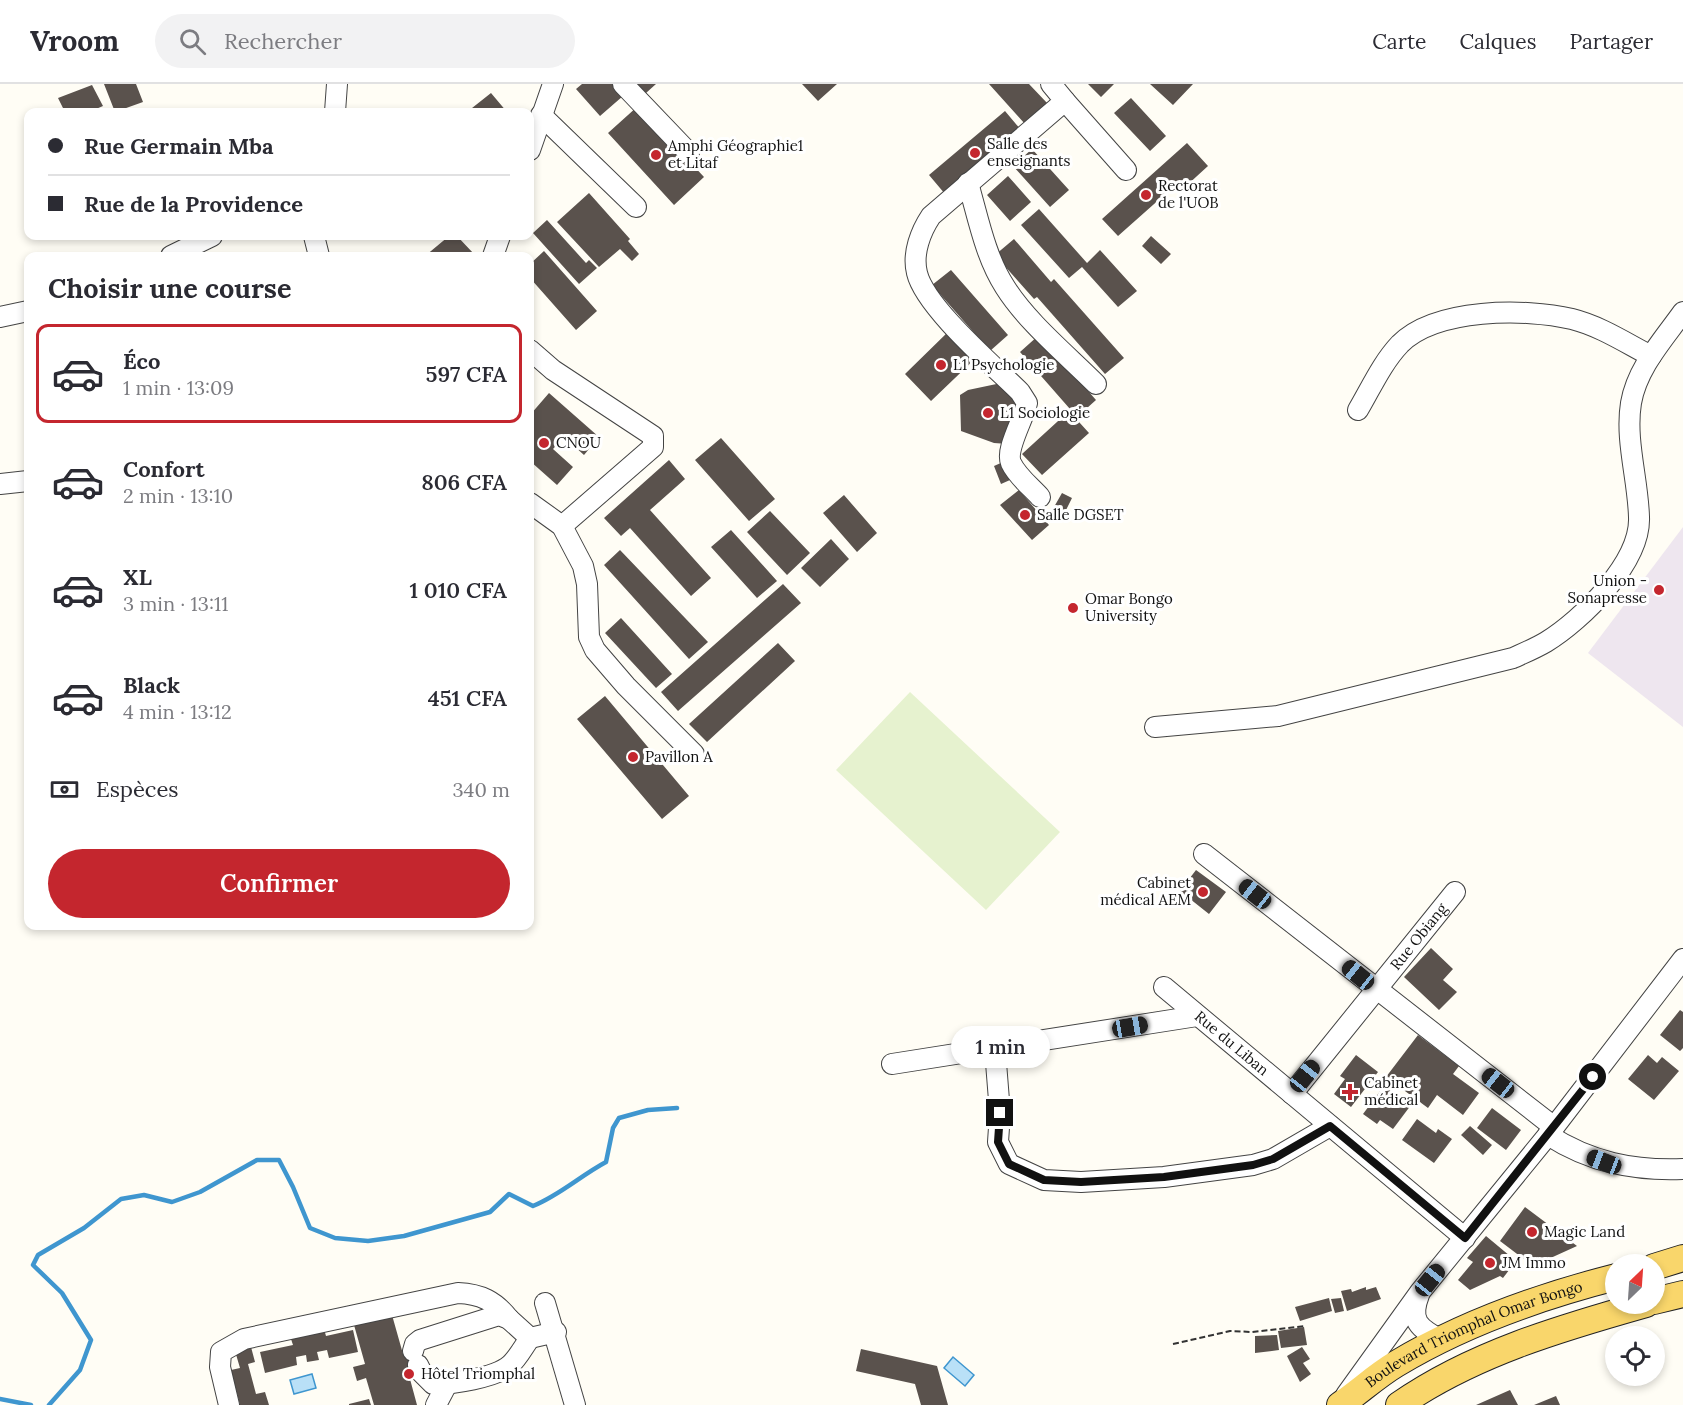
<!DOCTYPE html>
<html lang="fr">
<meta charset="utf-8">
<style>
:root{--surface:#fff;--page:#f2f2f3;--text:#2b2b33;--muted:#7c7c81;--line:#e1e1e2;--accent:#c4262e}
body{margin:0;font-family:Lora,serif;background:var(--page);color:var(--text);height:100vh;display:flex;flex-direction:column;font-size:22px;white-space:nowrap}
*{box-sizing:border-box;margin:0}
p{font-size:20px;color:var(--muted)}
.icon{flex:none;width:33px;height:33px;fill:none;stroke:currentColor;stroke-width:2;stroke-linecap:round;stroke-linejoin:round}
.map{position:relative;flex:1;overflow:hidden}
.drawer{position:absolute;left:24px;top:168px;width:510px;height:678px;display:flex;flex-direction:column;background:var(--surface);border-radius:12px;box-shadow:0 3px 9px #0003}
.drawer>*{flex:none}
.hud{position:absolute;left:24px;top:24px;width:510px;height:132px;border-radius:12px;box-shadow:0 3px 9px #0003;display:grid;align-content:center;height:132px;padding:0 24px;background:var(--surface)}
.needle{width:39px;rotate:25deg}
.controls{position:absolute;left:1605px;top:1170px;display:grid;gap:12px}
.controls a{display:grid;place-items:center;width:60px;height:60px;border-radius:50%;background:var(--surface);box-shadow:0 3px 9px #0003;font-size:30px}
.end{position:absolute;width:27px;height:27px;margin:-14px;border:8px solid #111;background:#fff;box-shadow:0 0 0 3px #fff}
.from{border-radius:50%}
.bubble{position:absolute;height:42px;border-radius:21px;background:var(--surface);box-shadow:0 3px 9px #0003;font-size:20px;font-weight:600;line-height:42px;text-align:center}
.car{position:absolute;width:18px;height:36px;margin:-18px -9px;border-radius:8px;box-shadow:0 0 4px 2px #0007;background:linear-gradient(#222 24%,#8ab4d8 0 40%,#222 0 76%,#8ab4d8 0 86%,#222 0)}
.hud b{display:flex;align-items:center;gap:21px;height:57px;font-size:22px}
.hud b+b{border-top:2px solid var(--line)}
.hud i{width:15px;height:15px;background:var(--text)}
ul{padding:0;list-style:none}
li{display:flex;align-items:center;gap:18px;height:99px;margin:0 12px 9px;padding:0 12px;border:3px solid transparent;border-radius:12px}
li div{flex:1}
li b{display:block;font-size:22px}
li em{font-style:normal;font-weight:600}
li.on{border-color:var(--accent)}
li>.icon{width:54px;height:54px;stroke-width:1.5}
h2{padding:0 24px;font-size:27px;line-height:72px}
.pay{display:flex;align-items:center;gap:15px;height:66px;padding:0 24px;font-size:22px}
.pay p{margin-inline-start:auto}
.action{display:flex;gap:12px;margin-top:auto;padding:12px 24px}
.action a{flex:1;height:69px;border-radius:36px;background:var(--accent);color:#fff;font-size:24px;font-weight:600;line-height:69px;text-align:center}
header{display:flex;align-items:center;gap:36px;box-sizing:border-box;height:84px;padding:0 30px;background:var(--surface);border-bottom:2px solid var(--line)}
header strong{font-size:28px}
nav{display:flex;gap:33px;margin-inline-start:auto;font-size:21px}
.search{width:420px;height:54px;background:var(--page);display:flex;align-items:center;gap:15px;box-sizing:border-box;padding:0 21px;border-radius:33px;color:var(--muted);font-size:22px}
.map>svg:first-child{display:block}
.industrial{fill:#eee6ef}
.pitch{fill:#e6f2cf}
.water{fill:#b9e0f7;stroke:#3f96cf;stroke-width:1.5}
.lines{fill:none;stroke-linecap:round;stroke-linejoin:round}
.stream{stroke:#3f96cf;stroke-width:4.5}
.building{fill:#5a524d}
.minor-casing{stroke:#444;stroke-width:22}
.major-casing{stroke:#222;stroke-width:28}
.path{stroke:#333;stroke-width:2;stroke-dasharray:6 3;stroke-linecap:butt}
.minor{stroke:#fff;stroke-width:20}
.major{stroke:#f9d66b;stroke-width:26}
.route{stroke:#111;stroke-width:8}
.poi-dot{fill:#c4262e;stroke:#fff;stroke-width:2}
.labels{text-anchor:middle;stroke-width:6;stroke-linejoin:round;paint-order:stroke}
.poi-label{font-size:15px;fill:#111;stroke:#fff;text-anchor:start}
.street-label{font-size:15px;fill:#111;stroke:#fff}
</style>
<header>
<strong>Vroom</strong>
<div class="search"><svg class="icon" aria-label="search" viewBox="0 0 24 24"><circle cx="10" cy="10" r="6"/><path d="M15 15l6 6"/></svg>Rechercher</div>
<nav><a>Carte</a><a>Calques</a><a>Partager</a></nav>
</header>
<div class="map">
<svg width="1683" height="1321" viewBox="0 0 1683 1321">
<rect width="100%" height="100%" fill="#fffdf5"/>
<path class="industrial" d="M 1683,443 L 1683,643 L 1588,569 Z"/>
<path class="pitch" d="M 910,608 L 1060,748 L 986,826 L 836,686 Z"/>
<path class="water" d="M 953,1273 L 974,1291 L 965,1302 L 944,1284 Z
M 312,1290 L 316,1304 L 294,1310 L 290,1296 Z"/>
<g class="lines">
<path class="stream" d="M 0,1315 L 31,1321
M 49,1321 L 80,1286 L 91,1256 L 62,1209 L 33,1181 L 38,1171 L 84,1144 L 121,1115 L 144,1111 L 172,1118 L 200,1108 L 257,1076 L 279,1076 L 293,1103 L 310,1144 L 335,1154 L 368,1157 L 404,1152 L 490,1128 L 509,1110 L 533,1122 C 560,1111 580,1092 606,1078 L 613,1044 L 619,1034 L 648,1026 L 677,1024"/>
</g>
<path class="building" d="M 104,0 L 136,0 L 143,18 L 115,28 Z
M 582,0 L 612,0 L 623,12 L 600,32 L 576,5 Z
M 637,0 L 656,0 L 646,9 Z
M 802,0 L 837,0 L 818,17 Z
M 989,0 L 1029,0 L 1048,20 L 1025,40 Z
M 1088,0 L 1114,0 L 1101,13 Z
M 1150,0 L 1193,0 L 1173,21 Z
M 92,1 L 103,22 L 89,28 L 65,28 L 58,14 Z
M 491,9 L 507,28 L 467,28 Z
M 1131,14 L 1166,52 L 1150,67 L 1114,29 Z
M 638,22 L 704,93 L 674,121 L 608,49 Z
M 1005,27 L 1021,46 L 945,110 L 929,91 Z
M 1187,59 L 1208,82 L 1185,103 L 1180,97 L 1118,152 L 1102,135 Z
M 1032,65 L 1069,106 L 1050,123 L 1013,82 Z
M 1008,92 L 1031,118 L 1010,137 L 987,111 Z
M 589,109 L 630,155 L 628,157 L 639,170 L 632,177 L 620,165 L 599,183 L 557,138 Z
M 1039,125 L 1087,179 L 1100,166 L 1137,207 L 1118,223 L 1082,183 L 1069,194 L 1021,141 Z
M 547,136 L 586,179 L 589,176 L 597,184 L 579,200 L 533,149 Z
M 449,152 L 457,152 L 474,170 L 471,172 L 425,172 Z
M 1151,152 L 1171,170 L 1161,180 L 1142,162 Z
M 1014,155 L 1051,198 L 1054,195 L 1124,274 L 1105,290 L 1037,213 L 1034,215 L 995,171 Z
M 544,167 L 597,227 L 576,246 L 530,194 L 530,180 Z
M 951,186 L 1008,251 L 990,267 L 932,201 Z
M 951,245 L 978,272 L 931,317 L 905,290 Z
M 1039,251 L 1096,316 L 1077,333 L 1020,268 Z
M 1006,298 L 1016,315 L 1015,343 L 1008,360 L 994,359 L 961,347 L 960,311 L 968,306 Z
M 549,309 L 599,353 L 584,371 L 564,353 L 553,365 L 573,383 L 557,401 L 530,377 L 530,331 Z
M 1069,327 L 1089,349 L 1042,391 L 1022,370 Z
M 721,354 L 775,415 L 749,437 L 695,376 Z
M 669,376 L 685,395 L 650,426 L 711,494 L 691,512 L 630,444 L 621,452 L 604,434 Z
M 1003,378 L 1010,396 L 1001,400 L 994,382 Z
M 1019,406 L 1049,441 L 1032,456 L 1000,421 Z
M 1062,409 L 1072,414 L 1065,428 L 1054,423 Z
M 844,411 L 877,449 L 857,468 L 823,429 Z
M 770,427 L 810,469 L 787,491 L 747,448 Z
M 731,446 L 777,497 L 757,514 L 711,463 Z
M 831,455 L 849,475 L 820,503 L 801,484 Z
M 620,466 L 708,558 L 689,575 L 604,481 Z
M 783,500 L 801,519 L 678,627 L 661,608 Z
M 621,534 L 672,590 L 656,604 L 605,549 Z
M 778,559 L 795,577 L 707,658 L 689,640 Z
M 605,612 L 689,712 L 662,735 L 577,635 Z
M 1196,786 L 1226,808 L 1209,830 L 1180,807 Z
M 1431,864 L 1453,885 L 1443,896 L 1457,908 L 1439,926 L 1404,893 Z
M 1680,926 L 1683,928 L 1683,964 L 1680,967 L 1660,951 Z
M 1418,951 L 1459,982 L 1453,990 L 1479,1009 L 1463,1031 L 1437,1011 L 1428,1024 L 1386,993 Z
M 1356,971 L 1378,988 L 1351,1023 L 1334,1010 L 1345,995 L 1340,992 Z
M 1648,971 L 1657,979 L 1662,973 L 1679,987 L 1654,1016 L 1628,995 Z
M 1384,1002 L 1411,1021 L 1393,1045 L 1380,1036 L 1377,1040 L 1363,1030 Z
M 1492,1024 L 1521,1046 L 1506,1066 L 1477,1044 Z
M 1417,1035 L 1436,1049 L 1438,1045 L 1452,1055 L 1434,1079 L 1402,1056 Z
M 1470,1042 L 1492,1061 L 1483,1071 L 1461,1051 Z
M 1525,1123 L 1577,1162 L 1533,1182 L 1500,1157 Z
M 1486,1152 L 1516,1177 L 1503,1194 L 1500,1192 L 1470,1206 L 1458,1196 L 1473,1178 L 1467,1174 Z
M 1366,1203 L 1366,1206 L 1376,1203 L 1381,1215 L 1347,1227 L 1341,1207 L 1351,1205 L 1352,1208 Z
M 1329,1214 L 1332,1227 L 1300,1237 L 1295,1223 Z
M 1341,1214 L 1344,1227 L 1335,1229 L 1331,1215 Z
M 392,1231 L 403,1270 L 419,1266 L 423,1280 L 407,1284 L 417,1321 L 374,1321 L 366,1294 L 357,1297 L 353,1283 L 365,1280 L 354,1241 Z
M 1304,1243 L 1307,1261 L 1281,1264 L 1278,1247 Z
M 324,1245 L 326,1252 L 353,1246 L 358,1268 L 329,1274 L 327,1266 L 317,1268 L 319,1276 L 307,1278 L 306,1271 L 296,1273 L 297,1281 L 265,1289 L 260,1268 L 293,1261 L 290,1252 Z
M 1277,1251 L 1279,1266 L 1255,1269 L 1255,1252 Z
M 251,1263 L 255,1278 L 248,1280 L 256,1310 L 265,1308 L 269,1321 L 240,1321 L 231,1286 L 240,1284 L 235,1267 Z
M 1302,1263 L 1310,1275 L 1303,1279 L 1311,1290 L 1300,1298 L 1287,1272 Z
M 861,1265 L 937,1282 L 948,1321 L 921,1321 L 915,1300 L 856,1287 Z
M 1510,1306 L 1518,1321 L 1476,1321 Z
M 1556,1312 L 1560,1321 L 1534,1321 Z
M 369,1315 L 371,1321 L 349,1321 L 349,1320 Z"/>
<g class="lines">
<defs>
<g id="minor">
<path d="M 623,0 L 689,69"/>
<path d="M 1065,17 L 1126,86"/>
<path d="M 335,28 L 337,0"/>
<path d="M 541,31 L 636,123"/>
<path d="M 530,66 L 553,0"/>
<path d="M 968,99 C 978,133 985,172 1005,203 C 1027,238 1066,270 1096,300"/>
<path d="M 314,152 L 319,172"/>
<path d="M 171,172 L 212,152"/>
<path d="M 493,172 L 500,152"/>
<path d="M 0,233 L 28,227"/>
<path d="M 530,266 L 553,286 L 653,352 L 653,363 L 562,442"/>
<path d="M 1358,326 C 1371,304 1382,279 1400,260 C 1436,224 1525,224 1572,235 C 1600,242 1626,259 1651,272"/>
<path d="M 0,400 L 28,397"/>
<path d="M 1040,413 C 1031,403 1017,392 1011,379 C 1005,365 1024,335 1027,319 L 1020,308 C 994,282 925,223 917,189 C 912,169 921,147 931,132 L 1065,17 L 1051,0"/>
<path d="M 530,419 L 562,442 L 583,482 L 587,500 L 589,553 L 595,566 L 626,602 L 694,670"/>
<path d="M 1155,643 L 1278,632 L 1513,574 C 1524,569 1536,564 1546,558 C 1582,536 1641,478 1639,433 C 1638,395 1625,356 1631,319 C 1637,284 1663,256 1683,228"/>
<path d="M 1204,770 L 1554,1043"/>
<path id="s1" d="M 1164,903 L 1465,1154"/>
<path d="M 995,966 L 1000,1029 L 998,1058 L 1009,1080 L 1044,1096 L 1081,1098 L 1164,1093 L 1253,1081 L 1273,1075 L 1330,1042"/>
<path d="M 892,980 L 1197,932"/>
<path id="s2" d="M 1292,1010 L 1455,808"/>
<path d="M 1548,1051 C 1590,1078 1633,1087 1683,1085"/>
<path d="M 1419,1211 C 1409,1237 1419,1244 1441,1256"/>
<path d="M 545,1219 L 575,1321"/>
<path d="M 413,1267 L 415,1260 L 420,1256 L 499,1231 L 509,1235 L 530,1254 L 556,1248"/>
<path d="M 418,1281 L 422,1289 L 433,1300 C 452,1300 495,1294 510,1281 C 518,1274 524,1262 530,1254"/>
<path d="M 1346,1311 L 1420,1208 L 1548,1051 L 1683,875"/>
<path d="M 229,1321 L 220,1283 L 221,1268 L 244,1255 L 458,1209 C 481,1210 495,1217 509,1235"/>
<path d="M 436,1321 L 447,1300"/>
</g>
<g id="major">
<path d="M 1654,1183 L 1683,1174"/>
<path d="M 1654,1217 L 1683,1210"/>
<path id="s3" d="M 1340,1321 C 1359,1308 1376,1292 1396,1280 C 1464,1239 1538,1213 1616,1193"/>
<path d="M 1399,1321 C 1472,1270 1561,1244 1646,1220"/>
</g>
</defs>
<use href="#minor" class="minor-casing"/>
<use href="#major" class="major-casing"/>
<path class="path" d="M 1173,1260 L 1230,1247 L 1252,1248 L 1306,1242"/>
<use href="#minor" class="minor"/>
<use href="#major" class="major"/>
</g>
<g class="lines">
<path class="route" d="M 1000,1029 L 998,1058 L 1009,1080 L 1044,1096 L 1081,1098 L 1164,1093 L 1253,1081 L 1273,1075 L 1330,1042 L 1465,1154 L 1593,993"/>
</g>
<g class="poi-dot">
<circle cx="975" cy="69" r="6"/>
<circle cx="656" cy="71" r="6"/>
<circle cx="1146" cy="111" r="6"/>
<circle cx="941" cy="281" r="6"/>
<circle cx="988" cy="329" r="6"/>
<circle cx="544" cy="359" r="6"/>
<circle cx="1025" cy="431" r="6"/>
<circle cx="1659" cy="506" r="6"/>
<circle cx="1073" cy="524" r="6"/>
<circle cx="633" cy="673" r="6"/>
<circle cx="1203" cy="808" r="6"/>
<path d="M1347 999h6v6h6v6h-6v6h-6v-6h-6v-6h6z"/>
<circle cx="1532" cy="1148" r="6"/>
<circle cx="1490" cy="1179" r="6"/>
<circle cx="409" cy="1290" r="6"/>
</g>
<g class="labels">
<g class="poi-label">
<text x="987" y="65">Salle des<tspan x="987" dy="17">enseignants</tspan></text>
<text x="668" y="67">Amphi Géographie1<tspan x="668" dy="17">et Litaf</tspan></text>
<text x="1158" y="107">Rectorat<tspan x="1158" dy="17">de l'UOB</tspan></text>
<text x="953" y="286">L1 Psychologie</text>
<text x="1000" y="334">L1 Sociologie</text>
<text x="556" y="364">CNOU</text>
<text x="1037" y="436">Salle DGSET</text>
<text x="1647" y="502" text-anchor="end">Union -<tspan x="1647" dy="17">Sonapresse</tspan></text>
<text x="1085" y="520">Omar Bongo<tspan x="1085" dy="17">University</tspan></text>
<text x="645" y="678">Pavillon A</text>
<text x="1191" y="804" text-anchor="end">Cabinet<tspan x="1191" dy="17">médical AEM</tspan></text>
<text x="1364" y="1004">Cabinet<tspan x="1364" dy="17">médical</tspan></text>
<text x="1544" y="1153">Magic Land</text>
<text x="1502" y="1184">JM Immo</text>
<text x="421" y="1295">Hôtel Triomphal</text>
</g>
<g class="street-label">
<text dy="5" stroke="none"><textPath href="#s2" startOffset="202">Rue Obiang</textPath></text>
<text dy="5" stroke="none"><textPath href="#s1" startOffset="88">Rue du Liban</textPath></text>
<text dy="5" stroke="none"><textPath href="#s3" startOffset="153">Boulevard Triomphal Omar Bongo</textPath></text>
</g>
</g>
</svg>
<div class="controls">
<a><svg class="needle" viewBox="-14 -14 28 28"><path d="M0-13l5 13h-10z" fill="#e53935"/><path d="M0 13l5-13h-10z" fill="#7c7c81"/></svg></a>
<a><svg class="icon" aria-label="locate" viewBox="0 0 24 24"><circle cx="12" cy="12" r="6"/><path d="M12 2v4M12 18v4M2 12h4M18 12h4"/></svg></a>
</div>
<i class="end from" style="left:1593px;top:993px"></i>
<i class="end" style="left:1000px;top:1029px"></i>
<div class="bubble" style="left:951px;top:942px;width:99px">1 min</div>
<i class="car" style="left:1255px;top:810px;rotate:308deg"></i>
<i class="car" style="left:1358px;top:891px;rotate:309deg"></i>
<i class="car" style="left:1130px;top:943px;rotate:80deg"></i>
<i class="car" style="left:1305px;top:992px;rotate:39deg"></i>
<i class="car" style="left:1498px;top:999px;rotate:308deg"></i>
<i class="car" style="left:1604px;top:1078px;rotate:291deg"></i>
<i class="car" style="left:1430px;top:1196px;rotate:39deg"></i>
<div class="hud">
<b><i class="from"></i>Rue Germain Mba</b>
<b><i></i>Rue de la Providence</b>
</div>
<section class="drawer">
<h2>Choisir une course</h2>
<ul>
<li class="on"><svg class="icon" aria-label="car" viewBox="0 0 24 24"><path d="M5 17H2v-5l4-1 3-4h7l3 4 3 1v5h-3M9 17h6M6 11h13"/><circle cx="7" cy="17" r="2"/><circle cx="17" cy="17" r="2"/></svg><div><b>Éco</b><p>1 min · 13:09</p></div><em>597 CFA</em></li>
<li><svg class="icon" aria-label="car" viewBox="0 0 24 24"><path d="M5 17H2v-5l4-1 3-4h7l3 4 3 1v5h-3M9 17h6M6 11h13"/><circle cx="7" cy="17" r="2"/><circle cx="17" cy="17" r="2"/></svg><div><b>Confort</b><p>2 min · 13:10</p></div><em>806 CFA</em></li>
<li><svg class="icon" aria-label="car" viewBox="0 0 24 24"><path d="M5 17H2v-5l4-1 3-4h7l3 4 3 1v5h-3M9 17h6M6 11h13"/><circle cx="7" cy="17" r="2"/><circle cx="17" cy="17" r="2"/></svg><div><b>XL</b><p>3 min · 13:11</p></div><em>1 010 CFA</em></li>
<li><svg class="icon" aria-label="car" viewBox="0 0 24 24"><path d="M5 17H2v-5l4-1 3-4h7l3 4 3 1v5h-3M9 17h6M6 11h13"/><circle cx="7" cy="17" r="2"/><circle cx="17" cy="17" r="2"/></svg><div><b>Black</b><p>4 min · 13:12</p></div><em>451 CFA</em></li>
</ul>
<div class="pay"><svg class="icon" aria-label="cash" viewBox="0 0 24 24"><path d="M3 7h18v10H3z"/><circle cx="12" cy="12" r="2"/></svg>Espèces<p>340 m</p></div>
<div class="action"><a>Confirmer</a></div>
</section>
</div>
